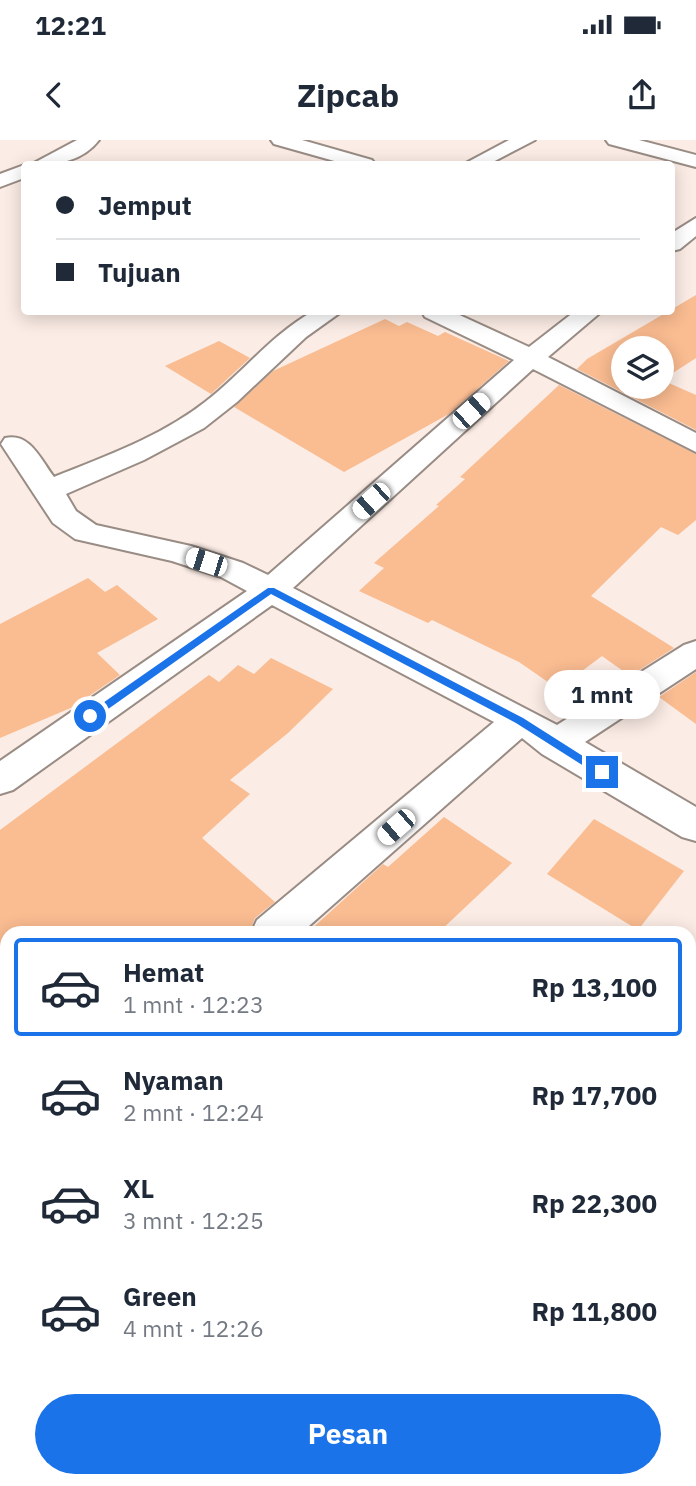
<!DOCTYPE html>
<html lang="id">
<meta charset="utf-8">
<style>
:root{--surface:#fff;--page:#f6f6f7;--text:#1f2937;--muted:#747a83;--line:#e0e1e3;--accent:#1a73e8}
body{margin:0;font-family:"IBM Plex Sans",sans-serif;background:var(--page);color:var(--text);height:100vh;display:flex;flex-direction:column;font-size:26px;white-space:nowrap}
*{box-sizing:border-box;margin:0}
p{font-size:23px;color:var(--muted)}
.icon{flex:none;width:38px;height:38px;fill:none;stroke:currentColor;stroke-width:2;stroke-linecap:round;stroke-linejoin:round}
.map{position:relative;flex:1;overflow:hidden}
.side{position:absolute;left:0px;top:786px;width:696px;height:562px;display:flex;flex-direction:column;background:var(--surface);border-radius:21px 21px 0 0;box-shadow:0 4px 18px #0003}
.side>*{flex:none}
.guide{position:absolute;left:21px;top:21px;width:654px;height:154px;border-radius:7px;box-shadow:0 4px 18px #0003;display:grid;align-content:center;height:154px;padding:0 35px;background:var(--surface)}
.fabs{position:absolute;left:611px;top:196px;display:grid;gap:14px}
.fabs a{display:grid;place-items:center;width:63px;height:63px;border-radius:50%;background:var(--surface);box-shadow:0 4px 18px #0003;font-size:35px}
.end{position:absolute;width:32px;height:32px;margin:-16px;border:9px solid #1a73e8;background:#fff;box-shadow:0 0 0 4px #fff}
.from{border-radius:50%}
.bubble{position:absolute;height:49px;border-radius:24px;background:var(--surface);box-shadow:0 4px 18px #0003;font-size:23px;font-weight:800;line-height:49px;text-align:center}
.car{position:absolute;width:21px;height:42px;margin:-21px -10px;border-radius:9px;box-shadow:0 0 5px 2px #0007;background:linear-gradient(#fff 24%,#345 0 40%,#fff 0 76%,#345 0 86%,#fff 0)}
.guide b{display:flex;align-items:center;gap:24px;height:66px;font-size:26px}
.guide b+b{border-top:2px solid var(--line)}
.guide i{width:18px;height:18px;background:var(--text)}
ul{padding:12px 0 0;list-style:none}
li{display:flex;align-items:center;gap:21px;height:98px;margin:0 14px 10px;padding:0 21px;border:4px solid transparent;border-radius:7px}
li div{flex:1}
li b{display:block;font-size:26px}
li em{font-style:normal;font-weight:800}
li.selected{border-color:var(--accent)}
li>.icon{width:63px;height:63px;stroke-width:1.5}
.action{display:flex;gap:14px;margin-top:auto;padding:14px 35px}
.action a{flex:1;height:80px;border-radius:42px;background:var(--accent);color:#fff;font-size:28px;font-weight:800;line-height:80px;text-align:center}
.status{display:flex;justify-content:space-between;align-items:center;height:49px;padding:0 35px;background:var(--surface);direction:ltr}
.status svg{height:19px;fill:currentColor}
header{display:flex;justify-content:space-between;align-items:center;height:91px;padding:0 35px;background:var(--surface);font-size:32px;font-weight:800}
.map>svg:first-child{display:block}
.building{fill:#fabc91;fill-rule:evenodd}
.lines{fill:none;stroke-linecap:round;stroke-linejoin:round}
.street-casing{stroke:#998c85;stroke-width:4}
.street{fill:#fff;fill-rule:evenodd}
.route{fill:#1a73e8}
</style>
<div class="status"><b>12:21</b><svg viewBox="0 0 49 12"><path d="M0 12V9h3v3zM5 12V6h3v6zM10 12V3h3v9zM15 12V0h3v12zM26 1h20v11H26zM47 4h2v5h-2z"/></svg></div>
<header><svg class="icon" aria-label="back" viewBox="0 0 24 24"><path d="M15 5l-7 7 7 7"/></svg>Zipcab<svg class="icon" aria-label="share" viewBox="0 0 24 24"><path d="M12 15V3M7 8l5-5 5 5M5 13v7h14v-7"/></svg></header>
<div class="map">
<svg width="696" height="1346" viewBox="0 0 696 1346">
<rect width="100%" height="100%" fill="#fbece5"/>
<path class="building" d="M 696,155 L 696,218 L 662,240 L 696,255 L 696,290 L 577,229 L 587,219 ZM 623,208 L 662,208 L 662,247 L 623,247 Z
M 385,179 L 399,186 L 407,182 L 438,196 L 445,192 L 509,221 L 449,274 L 344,332 L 234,267 L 273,231 Z
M 219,201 L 250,218 L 211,254 L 165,226 Z
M 559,245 L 696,314 L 696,380 L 678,395 L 661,387 L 591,456 L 674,508 L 630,536 L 602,516 L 558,549 L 519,522 L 432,480 L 428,483 L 359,451 L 384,428 L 374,423 L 439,366 L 436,365 L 465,339 L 460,337 Z
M 88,438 L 105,452 L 117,445 L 158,479 L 97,513 L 120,535 L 73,567 L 0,598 L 0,484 Z
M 271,518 L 333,549 L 288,593 L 230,640 L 250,654 L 202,698 L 275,762 L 255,778 L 249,793 L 7,793 L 7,809 L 0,814 L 0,690 L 209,535 L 219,542 L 238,525 L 254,534 Z
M 696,532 L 696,584 L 659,557 Z
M 444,677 L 512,723 L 438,793 L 307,793 L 383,724 L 388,727 Z
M 594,679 L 684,731 L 638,790 L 547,734 Z"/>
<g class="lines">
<defs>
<path id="street" d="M 77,0 L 99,0 C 83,21 56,26 32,24 Z
M 271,0 L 302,0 L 372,20 L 375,24 L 345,24 L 274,4 Z
M 509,0 L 535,0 L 489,24 L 464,24 Z
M 606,0 L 639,0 L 696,15 L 696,27 L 609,4 Z
M 24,25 L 24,38 L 0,47 L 0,34 Z
M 696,78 L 696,96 L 680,109 L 672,111 L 672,93 Z
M 312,172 L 341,172 L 306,197 L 237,262 L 204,288 L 144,320 L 66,354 L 76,371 L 96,385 L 191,406 L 243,423 L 268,435 L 514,220 L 425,177 L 422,172 L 453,172 L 529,207 L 574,172 L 601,172 L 548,217 L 696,293 L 696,312 L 533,229 L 293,448 L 557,585 L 684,505 L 696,501 L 696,529 L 585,602 L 696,667 L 696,701 L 682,697 L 542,614 L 522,598 L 301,793 L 251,793 L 257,780 L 494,582 L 272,465 L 13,650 L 0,654 L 0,621 L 247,451 L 221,437 L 172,421 L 75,399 L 53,383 L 1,304 L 5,298 C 30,292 41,320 54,337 C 106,316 160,297 205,262 C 242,234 271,195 312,172 Z
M 696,953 L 696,1003 L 690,1006 L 690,955 Z
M 0,1017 L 7,1020 L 7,1076 L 0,1074 Z
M 690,1193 L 696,1195 L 696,1252 L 690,1249 Z
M 167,1340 L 227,1340 L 229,1346 L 170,1346 Z
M 398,1340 L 458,1340 L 455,1346 L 396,1346 Z
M 574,1340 L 635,1340 L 637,1346 L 577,1346 Z"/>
</defs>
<use href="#street" class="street-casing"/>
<use href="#street" class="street"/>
</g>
<path class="route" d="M 268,448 L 274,448 L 523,578 L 608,632 L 598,635 L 516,583 L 271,454 L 94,579 L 87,579 L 87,574 Z"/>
</svg>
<div class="fabs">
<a><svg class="icon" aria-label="layers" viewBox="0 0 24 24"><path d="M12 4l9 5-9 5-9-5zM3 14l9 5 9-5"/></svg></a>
</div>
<i class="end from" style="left:90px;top:576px"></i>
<i class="end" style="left:602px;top:632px"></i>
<div class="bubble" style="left:544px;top:530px;width:116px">1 mnt</div>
<i class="car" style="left:471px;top:271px;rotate:48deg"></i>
<i class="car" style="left:371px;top:361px;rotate:228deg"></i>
<i class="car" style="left:206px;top:422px;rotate:288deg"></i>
<i class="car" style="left:396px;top:687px;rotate:229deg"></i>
<div class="guide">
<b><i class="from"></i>Jemput</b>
<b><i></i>Tujuan</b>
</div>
<section class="side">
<ul>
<li class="selected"><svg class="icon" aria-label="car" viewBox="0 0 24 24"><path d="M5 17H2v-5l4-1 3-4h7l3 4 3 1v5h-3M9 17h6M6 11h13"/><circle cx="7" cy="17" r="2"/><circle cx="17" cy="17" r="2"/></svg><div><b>Hemat</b><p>1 mnt · 12:23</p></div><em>Rp 13,100</em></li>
<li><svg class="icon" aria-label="car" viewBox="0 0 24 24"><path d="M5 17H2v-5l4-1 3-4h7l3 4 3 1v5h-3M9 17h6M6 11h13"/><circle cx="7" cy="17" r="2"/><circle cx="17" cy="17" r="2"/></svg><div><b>Nyaman</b><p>2 mnt · 12:24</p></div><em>Rp 17,700</em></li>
<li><svg class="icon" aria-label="car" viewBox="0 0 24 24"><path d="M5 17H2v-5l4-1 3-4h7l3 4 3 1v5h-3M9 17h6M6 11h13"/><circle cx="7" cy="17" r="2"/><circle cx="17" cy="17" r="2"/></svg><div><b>XL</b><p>3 mnt · 12:25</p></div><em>Rp 22,300</em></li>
<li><svg class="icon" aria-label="car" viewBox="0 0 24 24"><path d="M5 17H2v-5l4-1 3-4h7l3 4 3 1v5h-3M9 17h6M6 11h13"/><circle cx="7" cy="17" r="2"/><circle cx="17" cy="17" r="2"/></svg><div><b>Green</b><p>4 mnt · 12:26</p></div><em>Rp 11,800</em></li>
</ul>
<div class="action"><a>Pesan</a></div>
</section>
</div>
